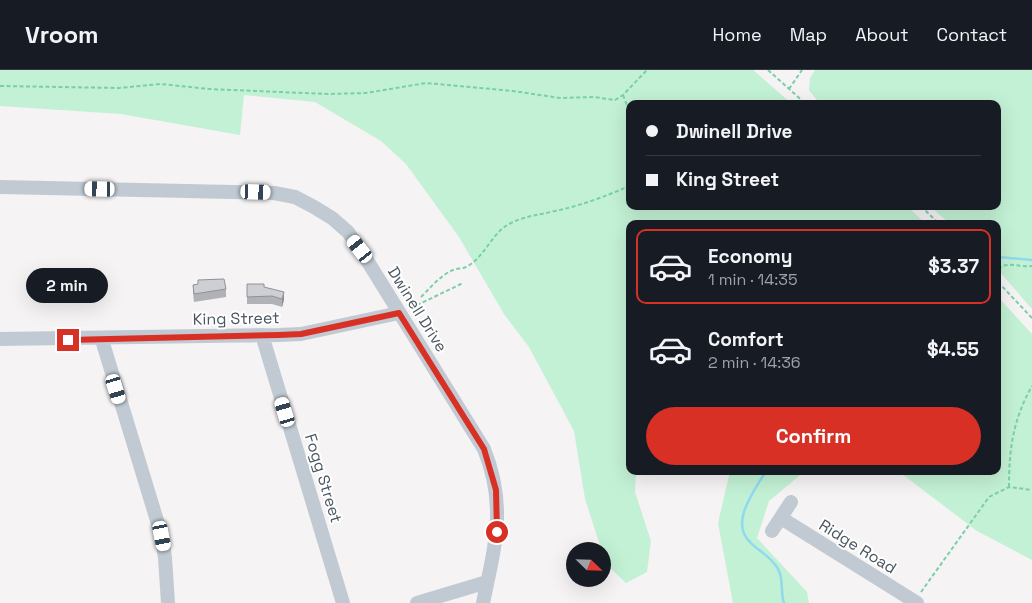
<!DOCTYPE html>
<meta charset="utf-8">
<style>
:root{--surface:#171b24;--page:#242831;--text:#f1f3f6;--muted:#9ea1a6;--line:#363941;--accent:#d93025}
body{margin:0;font-family:"Space Grotesk",sans-serif;background:var(--page);color:var(--text);height:100vh;display:flex;flex-direction:column;font-size:19px;white-space:nowrap}
*{box-sizing:border-box;margin:0}
p{font-size:16px;color:var(--muted)}
.icon{flex:none;width:28px;height:28px;fill:none;stroke:currentColor;stroke-width:2;stroke-linecap:round;stroke-linejoin:round}
.map{position:relative;flex:1;overflow:hidden}
.sheet{position:absolute;left:626px;top:150px;width:375px;height:255px;display:flex;flex-direction:column;background:var(--surface);border-radius:10px;box-shadow:0 5px 20px #0002}
.sheet>*{flex:none}
.top-card{position:absolute;left:626px;top:30px;width:375px;height:110px;border-radius:10px;box-shadow:0 5px 20px #0002;display:grid;align-content:center;height:110px;padding:0 20px;background:var(--surface)}
.needle{width:32px;rotate:113deg}
.controls{position:absolute;left:566px;top:472px;display:grid;gap:10px}
.controls a{display:grid;place-items:center;width:45px;height:45px;border-radius:50%;background:var(--surface);box-shadow:0 5px 20px #0002;font-size:25px}
.end{position:absolute;width:22px;height:22px;margin:-11px;border:6px solid #d93025;background:#fff;box-shadow:0 0 0 2px #fff}
.from{border-radius:50%}
.bubble{position:absolute;height:35px;border-radius:18px;background:var(--surface);box-shadow:0 5px 20px #0002;font-size:16px;font-weight:600;line-height:35px;text-align:center}
.car{position:absolute;width:15px;height:30px;margin:-15px -8px;border-radius:6px;box-shadow:0 0 4px 1px #0007;background:linear-gradient(#fff 24%,#345 0 40%,#fff 0 76%,#345 0 86%,#fff 0)}
.top-card b{display:flex;align-items:center;gap:18px;height:48px;font-size:19px}
.top-card b+b{border-top:1px solid var(--line)}
.top-card i{width:12px;height:12px;background:var(--text)}
ul{padding:9px 0 0;list-style:none}
li{display:flex;align-items:center;gap:15px;height:75px;margin:0 10px 8px;padding:0 10px;border:2px solid transparent;border-radius:10px}
li div{flex:1}
li b{display:block;font-size:19px}
li em{font-style:normal;font-weight:600}
li.active{border-color:var(--accent)}
li>.icon{width:45px;height:45px;stroke-width:1.5}
.primary-button{display:flex;gap:10px;margin-top:auto;padding:10px 20px}
.primary-button a{flex:1;height:58px;border-radius:30px;background:var(--accent);color:#fff;font-size:20px;font-weight:600;line-height:58px;text-align:center}
header{display:flex;align-items:center;gap:30px;box-sizing:border-box;height:70px;padding:0 25px;background:var(--surface);border-bottom:1px solid var(--line)}
header strong{font-size:24px}
nav{display:flex;gap:28px;margin-inline-start:auto;font-size:18px}
.map>svg:first-child{display:block}
.green{fill:#c3f1d5}
.lines{fill:none;stroke-linecap:round;stroke-linejoin:round}
.stream{stroke:#90daee;stroke-width:2.5}
.path{stroke:#7ad0a6;stroke-width:2;stroke-dasharray:4 2.5;stroke-linecap:butt}
.minor{stroke:#c1cad2;stroke-width:14}
.wall{fill:#b0b2b7}
.shaded-wall{fill:#909195}
.building{fill:#cdcfd5;stroke:#909195}
.route{stroke:#d93025;stroke-width:6}
.labels{text-anchor:middle;stroke-width:4;stroke-linejoin:round;paint-order:stroke}
.street-label{font-size:16px;fill:#4a5661;stroke:#fff}
</style>
<header>
<strong>Vroom</strong>
<nav><a>Home</a><a>Map</a><a>About</a><a>Contact</a></nav>
</header>
<div class="map">
<svg width="1032" height="533" viewBox="0 0 1032 533">
<rect width="100%" height="100%" fill="#f5f3f3"/>
<path class="green" d="M 0,0 L 753,0 L 792,34 L 630,34 L 630,136 L 907,136 L 926,154 L 630,154 L 630,401 L 636,401 L 635,422 L 651,471 L 647,502 L 626,513 L 606,494 L 585,429 L 574,361 L 529,277 L 504,244 L 459,167 L 406,94 L 381,71 L 315,32 L 244,25 L 240,65 L 121,44 L 0,36 Z
M 815,0 L 1032,0 L 1032,239 L 998,200 L 998,154 L 950,154 L 930,136 L 998,136 L 998,34 L 820,34 L 809,20 L 810,8 Z
M 998,227 L 1032,264 L 1032,490 L 977,461 L 898,401 L 998,401 Z
M 730,401 L 805,401 L 769,431 L 757,468 L 807,522 L 809,533 L 733,533 L 718,453 Z"/>
<g class="lines">
<path class="stream" d="M 998,187 L 1032,190
M 766,401 C 755,420 729,452 750,472 C 758,481 772,487 778,499 C 784,509 780,522 784,533"/>
<path class="path" d="M 768,0 L 806,34
M 0,16 L 119,18 L 161,14 L 209,19 L 328,24 L 366,23 L 426,13 L 513,21 L 560,28 L 594,27 L 615,30 L 623,25 L 647,0
M 789,19 L 802,0
M 623,25 L 630,43
M 921,136 L 939,154
M 998,206 L 1001,196 C 1012,193 1021,197 1032,196
M 998,212 L 1032,248
M 421,227 C 431,217 441,205 453,200 C 458,198 464,199 468,196 C 486,185 492,162 511,153 C 525,146 539,145 555,141 C 579,136 604,127 627,117 L 630,109
M 411,238 L 463,213
M 1009,417 C 1009,378 1013,350 1032,316
M 921,522 L 989,427 L 1009,417 L 1032,420"/>
<path class="minor" d="M 0,117 L 274,123 L 295,127 L 314,137 L 332,148 L 348,162 L 360,179 L 484,379 C 507,436 495,475 483,533
M 262,265 L 343,533
M 0,269 L 279,265 L 301,264 L 399,243
M 102,270 L 162,467 L 165,488 L 168,533
M 781,448 L 917,533
M 772,461 L 791,432
M 417,533 L 487,512"/>
</g>
<path class="wall" d="M 198,210 L 226,219 L 226,227 L 194,232 L 193,223 L 193,215 L 198,214 Z
M 247,214 L 284,230 L 282,237 L 272,234 L 247,234 Z"/>
<path class="shaded-wall" d="M 284,222 L 284,230 L 282,237 L 282,229 Z"/>
<path class="building" d="M 224,209 L 226,219 L 194,224 L 193,215 L 198,214 L 198,210 Z
M 247,214 L 264,214 L 264,217 L 284,222 L 282,229 L 272,226 L 247,227 Z"/>
<g class="lines">
<path class="route" d="M 68,270 L 279,265 L 301,264 L 399,243 L 484,379 L 496,420 L 497,462"/>
</g>
<g class="labels">
<g class="street-label">
<text transform="translate(418 239) rotate(58)" y="6">Dwinell Drive</text>
<text transform="translate(236 248) rotate(-1)" y="6">King Street</text>
<text transform="translate(324 408) rotate(73)" y="6">Fogg Street</text>
<text transform="translate(858 476) rotate(32)" y="6">Ridge Road</text>
</g>
</g>
</svg>
<div class="controls">
<a><svg class="needle" viewBox="-14 -14 28 28"><path d="M0-13l5 13h-10z" fill="#e53935"/><path d="M0 13l5-13h-10z" fill="#9ea1a6"/></svg></a>
</div>
<i class="end from" style="left:497px;top:462px"></i>
<i class="end" style="left:68px;top:270px"></i>
<div class="bubble" style="left:26px;top:198px;width:82px">2 min</div>
<i class="car" style="left:100px;top:119px;rotate:271deg"></i>
<i class="car" style="left:256px;top:122px;rotate:92deg"></i>
<i class="car" style="left:360px;top:179px;rotate:322deg"></i>
<i class="car" style="left:116px;top:319px;rotate:163deg"></i>
<i class="car" style="left:285px;top:342px;rotate:343deg"></i>
<i class="car" style="left:162px;top:466px;rotate:169deg"></i>
<div class="top-card">
<b><i class="from"></i>Dwinell Drive</b>
<b><i></i>King Street</b>
</div>
<section class="sheet">
<ul>
<li class="active"><svg class="icon" aria-label="car" viewBox="0 0 24 24"><path d="M5 17H2v-5l4-1 3-4h7l3 4 3 1v5h-3M9 17h6M6 11h13"/><circle cx="7" cy="17" r="2"/><circle cx="17" cy="17" r="2"/></svg><div><b>Economy</b><p>1 min · 14:35</p></div><em>$3.37</em></li>
<li><svg class="icon" aria-label="car" viewBox="0 0 24 24"><path d="M5 17H2v-5l4-1 3-4h7l3 4 3 1v5h-3M9 17h6M6 11h13"/><circle cx="7" cy="17" r="2"/><circle cx="17" cy="17" r="2"/></svg><div><b>Comfort</b><p>2 min · 14:36</p></div><em>$4.55</em></li>
</ul>
<div class="primary-button"><a>Confirm</a></div>
</section>
</div>
